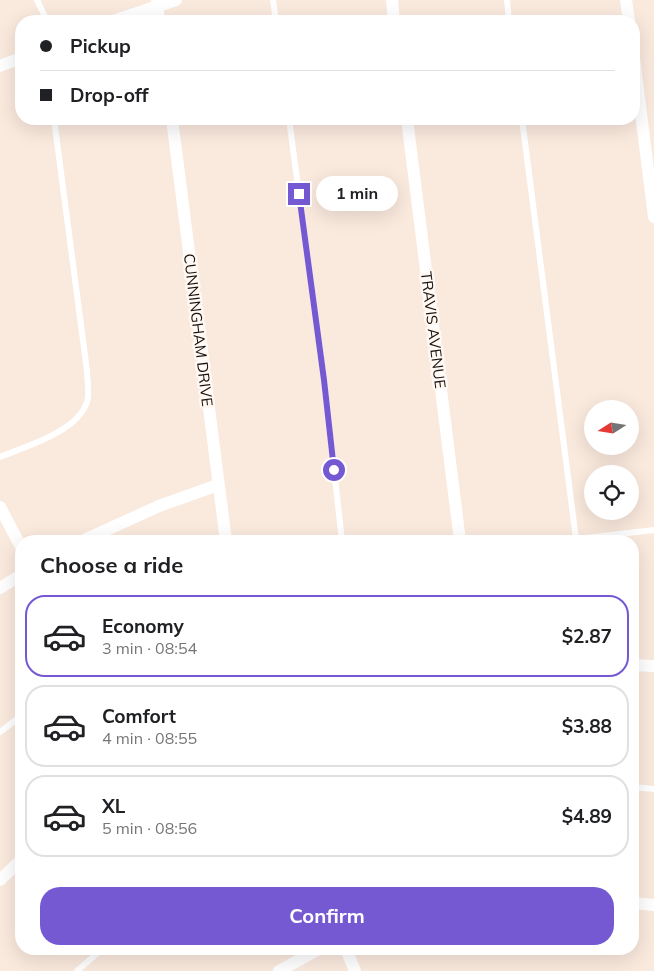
<!DOCTYPE html>
<meta charset="utf-8">
<style>
:root{--surface:#fff;--page:#f2f2f2;--text:#202124;--muted:#757577;--line:#e0e0e0;--accent:#7559d3}
body{margin:0;font-family:Mulish,sans-serif;background:var(--page);color:var(--text);height:100vh;display:flex;flex-direction:column;font-size:19px;white-space:nowrap}
*{box-sizing:border-box;margin:0}
p{font-size:16px;color:var(--muted)}
.icon{flex:none;width:28px;height:28px;fill:none;stroke:currentColor;stroke-width:2;stroke-linecap:round;stroke-linejoin:round}
.map{position:relative;flex:1;overflow:hidden}
.sheet{position:absolute;left:15px;top:535px;width:624px;height:420px;display:flex;flex-direction:column;background:var(--surface);border-radius:20px;box-shadow:0 5px 20px #0002}
.sheet>*{flex:none}
.top-card{position:absolute;left:15px;top:15px;width:625px;height:110px;border-radius:20px;box-shadow:0 5px 20px #0002;display:grid;align-content:center;height:110px;padding:0 25px;background:var(--surface)}
.needle{width:32px;rotate:258deg}
.controls{position:absolute;left:584px;top:400px;display:grid;gap:10px}
.controls a{display:grid;place-items:center;width:55px;height:55px;border-radius:50%;background:var(--surface);box-shadow:0 5px 20px #0002;font-size:25px}
.end{position:absolute;width:22px;height:22px;margin:-11px;border:6px solid #7559d3;background:#fff;box-shadow:0 0 0 2px #fff}
.from{border-radius:50%}
.bubble{position:absolute;height:35px;border-radius:18px;background:var(--surface);box-shadow:0 5px 20px #0002;font-size:16px;font-weight:700;line-height:35px;text-align:center}
.top-card b{display:flex;align-items:center;gap:18px;height:48px;font-size:19px}
.top-card b+b{border-top:1px solid var(--line)}
.top-card i{width:12px;height:12px;background:var(--text)}
ul{padding:0;list-style:none}
li{display:flex;align-items:center;gap:15px;height:82px;margin:0 10px 8px;padding:0 15px;border:2px solid var(--line);border-radius:20px}
li div{flex:1}
li b{display:block;font-size:19px}
li em{font-style:normal;font-weight:700}
li.current{border-color:var(--accent)}
li>.icon{width:45px;height:45px;stroke-width:1.5}
h2{padding:0 25px;font-size:22px;line-height:60px}
.primary-button{display:flex;gap:10px;margin-top:auto;padding:10px 25px}
.primary-button a{flex:1;height:58px;border-radius:20px;background:var(--accent);color:#fff;font-size:20px;font-weight:700;line-height:58px;text-align:center}
.map>svg:first-child{display:block}
.lines{fill:none;stroke-linecap:round;stroke-linejoin:round}
.service{stroke:#fff;stroke-width:6}
.minor{stroke:#fff;stroke-width:12}
.route{stroke:#7559d3;stroke-width:6}
.labels{text-anchor:middle;stroke-width:5;stroke-linejoin:round;paint-order:stroke}
.street-label{font-size:15px;fill:#16110d;stroke:#fff8f3}
</style>
<div class="map">
<svg width="654" height="971" viewBox="0 0 654 971">
<rect width="100%" height="100%" fill="#fae9dd"/>
<g class="lines">
<path class="service" d="M 37,0 L 47,21
M 273,0 L 276,21
M 507,0 L 509,21
M 289,119 L 324,380 L 342,541
M 522,119 L 576,539
M 0,457 C 27,446 77,432 87,402 C 90,394 87,380 87,371 L 54,119
M 560,541 L 654,530
M 0,732 L 21,716
M 632,787 L 654,789
M 77,971 L 102,949"/>
<path class="minor" d="M 157,0 L 159,21
M 392,0 L 394,21
M 626,0 L 629,21
M 113,21 L 176,0
M 634,58 L 654,217
M 0,66 L 21,58
M 172,119 L 226,541
M 407,119 L 460,541
M 0,507 L 21,547
M 82,541 L 159,506 L 218,485
M 0,588 L 21,575
M 632,665 L 654,666
M 0,880 L 21,860
M 632,903 L 654,905
M 346,949 L 355,971
M 279,971 L 319,949"/>
</g>
<g class="lines">
<path class="route" d="M 299,194 L 324,380 L 334,470"/>
</g>
<g class="labels">
<g class="street-label">
<text transform="translate(198 330) rotate(83)" y="5">CUNNINGHAM DRIVE</text>
<text transform="translate(433 330) rotate(83)" y="5">TRAVIS AVENUE</text>
</g>
</g>
</svg>
<div class="controls">
<a><svg class="needle" viewBox="-14 -14 28 28"><path d="M0-13l5 13h-10z" fill="#e53935"/><path d="M0 13l5-13h-10z" fill="#757577"/></svg></a>
<a><svg class="icon" aria-label="locate" viewBox="0 0 24 24"><circle cx="12" cy="12" r="6"/><path d="M12 2v4M12 18v4M2 12h4M18 12h4"/></svg></a>
</div>
<i class="end from" style="left:334px;top:470px"></i>
<i class="end" style="left:299px;top:194px"></i>
<div class="bubble" style="left:316px;top:176px;width:82px">1 min</div>
<div class="top-card">
<b><i class="from"></i>Pickup</b>
<b><i></i>Drop-off</b>
</div>
<section class="sheet">
<h2>Choose a ride</h2>
<ul>
<li class="current"><svg class="icon" aria-label="car" viewBox="0 0 24 24"><path d="M5 17H2v-5l4-1 3-4h7l3 4 3 1v5h-3M9 17h6M6 11h13"/><circle cx="7" cy="17" r="2"/><circle cx="17" cy="17" r="2"/></svg><div><b>Economy</b><p>3 min · 08:54</p></div><em>$2.87</em></li>
<li><svg class="icon" aria-label="car" viewBox="0 0 24 24"><path d="M5 17H2v-5l4-1 3-4h7l3 4 3 1v5h-3M9 17h6M6 11h13"/><circle cx="7" cy="17" r="2"/><circle cx="17" cy="17" r="2"/></svg><div><b>Comfort</b><p>4 min · 08:55</p></div><em>$3.88</em></li>
<li><svg class="icon" aria-label="car" viewBox="0 0 24 24"><path d="M5 17H2v-5l4-1 3-4h7l3 4 3 1v5h-3M9 17h6M6 11h13"/><circle cx="7" cy="17" r="2"/><circle cx="17" cy="17" r="2"/></svg><div><b>XL</b><p>5 min · 08:56</p></div><em>$4.89</em></li>
</ul>
<div class="primary-button"><a>Confirm</a></div>
</section>
</div>
